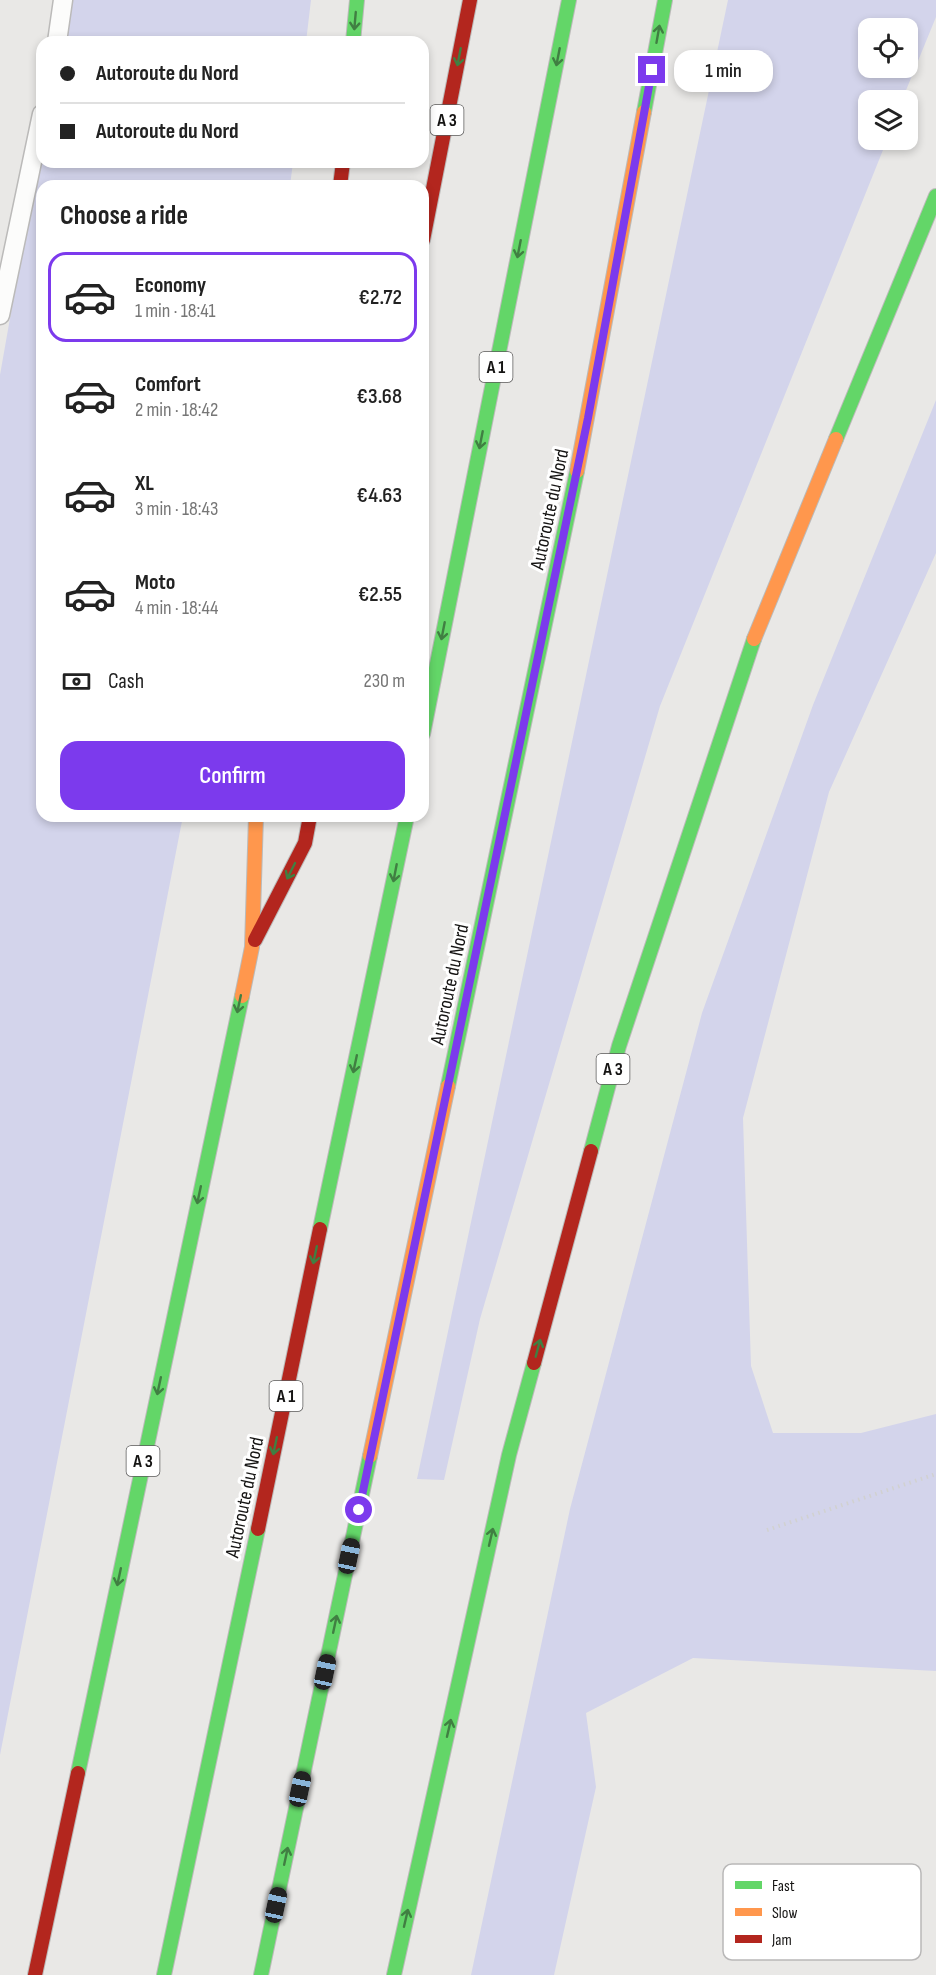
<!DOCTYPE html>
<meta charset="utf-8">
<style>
:root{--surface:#fff;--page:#f6f6f6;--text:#222;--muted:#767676;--line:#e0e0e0;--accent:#7c3aed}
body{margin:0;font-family:"Sofia Sans Condensed",sans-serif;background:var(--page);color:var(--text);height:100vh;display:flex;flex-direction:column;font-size:22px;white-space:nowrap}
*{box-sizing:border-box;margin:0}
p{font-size:20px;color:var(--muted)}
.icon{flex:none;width:33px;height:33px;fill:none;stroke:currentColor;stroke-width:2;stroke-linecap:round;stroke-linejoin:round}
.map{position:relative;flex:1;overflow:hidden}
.details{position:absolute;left:36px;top:180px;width:393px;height:642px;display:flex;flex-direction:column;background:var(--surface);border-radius:18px;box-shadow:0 3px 9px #0003}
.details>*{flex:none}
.top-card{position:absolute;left:36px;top:36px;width:393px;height:132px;border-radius:18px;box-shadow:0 3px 9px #0003;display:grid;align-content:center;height:132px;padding:0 24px;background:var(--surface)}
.controls{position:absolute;left:858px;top:18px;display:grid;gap:12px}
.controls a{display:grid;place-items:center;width:60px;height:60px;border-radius:12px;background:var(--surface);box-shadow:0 3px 9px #0003;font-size:30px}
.end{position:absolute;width:27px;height:27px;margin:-14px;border:8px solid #7c3aed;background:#fff;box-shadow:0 0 0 3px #fff}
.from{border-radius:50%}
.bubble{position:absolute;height:42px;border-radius:18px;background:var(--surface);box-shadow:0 3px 9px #0003;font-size:20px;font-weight:600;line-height:42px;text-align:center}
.car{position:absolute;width:18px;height:36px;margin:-18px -9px;border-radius:8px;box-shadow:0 0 4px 2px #0007;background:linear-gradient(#222 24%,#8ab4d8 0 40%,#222 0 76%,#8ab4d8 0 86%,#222 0)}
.top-card b{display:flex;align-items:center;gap:21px;height:57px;font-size:22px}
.top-card b+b{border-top:2px solid var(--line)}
.top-card i{width:15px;height:15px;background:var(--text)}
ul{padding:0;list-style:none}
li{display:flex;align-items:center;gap:18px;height:90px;margin:0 12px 9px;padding:0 12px;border:3px solid transparent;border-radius:18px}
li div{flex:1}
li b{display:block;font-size:22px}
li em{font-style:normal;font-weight:600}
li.active{border-color:var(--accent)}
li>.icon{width:54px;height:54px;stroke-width:1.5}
h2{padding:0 24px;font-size:27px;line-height:72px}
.pay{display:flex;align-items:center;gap:15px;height:66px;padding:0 24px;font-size:22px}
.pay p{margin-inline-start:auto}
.action{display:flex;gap:12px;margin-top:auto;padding:12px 24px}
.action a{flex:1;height:69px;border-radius:18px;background:var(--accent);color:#fff;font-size:24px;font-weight:600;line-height:69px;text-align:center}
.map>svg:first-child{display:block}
.green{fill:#d3d4eb;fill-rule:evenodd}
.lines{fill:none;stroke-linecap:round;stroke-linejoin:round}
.lane-casing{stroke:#bbbab9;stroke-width:21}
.fast-casing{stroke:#bbbab9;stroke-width:16}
.slow-casing{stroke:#bbbab9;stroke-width:16}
.jam-casing{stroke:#bbbab9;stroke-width:16}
.path{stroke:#d1d1d0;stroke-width:4;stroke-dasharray:1.5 4.5;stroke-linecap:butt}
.lane{stroke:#fcfcfb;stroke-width:18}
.fast{stroke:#63d668;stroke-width:14}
.slow{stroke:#ff974d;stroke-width:14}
.jam{stroke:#b3261e;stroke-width:14}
.oneway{stroke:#407f42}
.route{stroke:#7c3aed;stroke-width:8}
.labels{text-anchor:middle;stroke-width:6;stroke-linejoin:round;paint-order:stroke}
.shield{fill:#fff;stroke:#5b5a5a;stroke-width:1.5}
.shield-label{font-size:18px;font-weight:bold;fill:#151413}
.street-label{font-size:20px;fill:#151413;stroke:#fff}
.key{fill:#fff;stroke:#b9b8b8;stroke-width:1.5}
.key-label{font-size:16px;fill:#151413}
</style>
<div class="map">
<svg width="936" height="1975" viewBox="0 0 936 1975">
<rect width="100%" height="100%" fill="#e9e8e6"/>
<path class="green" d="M 66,0 L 311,0 L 306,42 L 59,42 Z
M 728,0 L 936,0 L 936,17 L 902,100 L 868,100 L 868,140 L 887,140 L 660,706 L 480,1319 L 444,1480 L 417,1479 ZM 908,28 L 908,68 L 868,68 L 868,28 Z
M 42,137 L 42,162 L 293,162 L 290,186 L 42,186 L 42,816 L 183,816 L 0,1755 L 0,375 Z
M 936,400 L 936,553 L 829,792 L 743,1118 L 751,1366 L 773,1433 L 861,1433 L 936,1414 L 936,1671 L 693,1658 L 586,1713 L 596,1787 L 554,1975 L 471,1975 L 570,1509 L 702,1013 L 813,705 Z"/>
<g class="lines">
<defs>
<path id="lane" d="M 57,42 L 63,0
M 0,315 L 42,114"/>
<path id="fast" d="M 353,42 L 357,0
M 644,112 L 665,0
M 836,439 L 936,196
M 423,734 L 569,0
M 448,1086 L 577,471
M 591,1151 L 619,1046 L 754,639
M 320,1229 L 407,816
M 78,1773 L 242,996
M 164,1975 L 258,1529
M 261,1975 L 370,1456
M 394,1975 L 509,1455 L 534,1363"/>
<path id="slow" d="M 577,471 L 644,112
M 754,639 L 836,439
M 242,996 L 252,947 L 256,816
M 370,1456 L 448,1086"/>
<path id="jam" d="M 340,186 L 343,162
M 423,240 L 470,0
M 255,940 L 305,843 L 310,816
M 534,1363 L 591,1151
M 258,1529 L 320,1229
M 35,1975 L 78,1773"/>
</defs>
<use href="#lane" class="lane-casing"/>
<use href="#fast" class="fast-casing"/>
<use href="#slow" class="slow-casing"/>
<use href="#jam" class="jam-casing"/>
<path class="path" d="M 767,1530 L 936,1474"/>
<use href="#lane" class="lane"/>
<use href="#fast" class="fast"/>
<use href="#slow" class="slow"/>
<use href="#jam" class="jam"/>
</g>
<defs><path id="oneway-shaft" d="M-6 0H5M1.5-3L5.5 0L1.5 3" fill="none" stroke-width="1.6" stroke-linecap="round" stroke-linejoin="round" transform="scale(1.5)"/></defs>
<g class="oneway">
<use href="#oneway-shaft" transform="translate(355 21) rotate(95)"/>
<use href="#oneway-shaft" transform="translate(658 34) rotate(-80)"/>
<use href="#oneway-shaft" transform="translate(459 57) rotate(101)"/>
<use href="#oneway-shaft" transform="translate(558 57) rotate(101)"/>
<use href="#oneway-shaft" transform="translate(519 249) rotate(101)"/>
<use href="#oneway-shaft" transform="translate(481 440) rotate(101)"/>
<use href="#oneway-shaft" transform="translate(443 631) rotate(101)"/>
<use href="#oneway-shaft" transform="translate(291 871) rotate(117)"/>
<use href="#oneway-shaft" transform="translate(395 873) rotate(101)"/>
<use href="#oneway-shaft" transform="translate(239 1004) rotate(102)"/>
<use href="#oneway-shaft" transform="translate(355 1064) rotate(102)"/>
<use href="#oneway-shaft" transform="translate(199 1195) rotate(102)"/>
<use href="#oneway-shaft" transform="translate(315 1255) rotate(102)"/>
<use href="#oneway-shaft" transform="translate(538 1348) rotate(-75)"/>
<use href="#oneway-shaft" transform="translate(159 1386) rotate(102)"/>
<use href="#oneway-shaft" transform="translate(275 1446) rotate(102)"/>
<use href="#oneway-shaft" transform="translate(491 1537) rotate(-77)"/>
<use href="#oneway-shaft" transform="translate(119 1577) rotate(102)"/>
<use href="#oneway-shaft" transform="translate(335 1624) rotate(-78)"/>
<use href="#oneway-shaft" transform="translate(449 1728) rotate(-77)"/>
<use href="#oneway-shaft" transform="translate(286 1856) rotate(-78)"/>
<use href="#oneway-shaft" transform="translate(406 1918) rotate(-77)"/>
</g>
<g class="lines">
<path class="route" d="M 359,1510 L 588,418 L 652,70"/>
</g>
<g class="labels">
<g class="shield">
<rect x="430.5" y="105" width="33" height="30" rx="4.5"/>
<rect x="479.5" y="352" width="33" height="30" rx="4.5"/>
<rect x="596.5" y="1054" width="33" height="30" rx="4.5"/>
<rect x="269.5" y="1381" width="33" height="30" rx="4.5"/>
<rect x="126.5" y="1446" width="33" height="30" rx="4.5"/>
</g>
<g class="shield-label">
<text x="447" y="126">A 3</text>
<text x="496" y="373">A 1</text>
<text x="613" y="1075">A 3</text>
<text x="286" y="1402">A 1</text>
<text x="143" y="1467">A 3</text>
</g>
<g class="street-label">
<text transform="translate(549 509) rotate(-78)" y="7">Autoroute du Nord</text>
<text transform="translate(449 984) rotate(-78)" y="7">Autoroute du Nord</text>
<text transform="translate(244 1497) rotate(-78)" y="7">Autoroute du Nord</text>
</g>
</g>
<rect x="723" y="1864" width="198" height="96" rx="9" class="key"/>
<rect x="735" y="1881" width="27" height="8" fill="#63d668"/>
<rect x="735" y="1908" width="27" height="8" fill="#ff974d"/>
<rect x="735" y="1935" width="27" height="8" fill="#b3261e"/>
<g class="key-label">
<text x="772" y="1891">Fast</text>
<text x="772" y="1918">Slow</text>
<text x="772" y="1945">Jam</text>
</g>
</svg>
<div class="controls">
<a><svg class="icon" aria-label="locate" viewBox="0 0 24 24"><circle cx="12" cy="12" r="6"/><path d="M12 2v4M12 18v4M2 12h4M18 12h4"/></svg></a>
<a><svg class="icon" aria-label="layers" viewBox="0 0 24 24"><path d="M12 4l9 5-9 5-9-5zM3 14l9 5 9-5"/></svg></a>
</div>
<i class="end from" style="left:359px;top:1510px"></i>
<i class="end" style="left:652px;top:70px"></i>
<div class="bubble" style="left:674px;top:50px;width:99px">1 min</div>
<i class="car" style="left:349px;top:1556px;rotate:12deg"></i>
<i class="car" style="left:325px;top:1672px;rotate:12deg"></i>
<i class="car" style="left:300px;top:1789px;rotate:12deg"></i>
<i class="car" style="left:276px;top:1905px;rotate:12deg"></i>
<div class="top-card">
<b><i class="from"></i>Autoroute du Nord</b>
<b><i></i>Autoroute du Nord</b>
</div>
<section class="details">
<h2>Choose a ride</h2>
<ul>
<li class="active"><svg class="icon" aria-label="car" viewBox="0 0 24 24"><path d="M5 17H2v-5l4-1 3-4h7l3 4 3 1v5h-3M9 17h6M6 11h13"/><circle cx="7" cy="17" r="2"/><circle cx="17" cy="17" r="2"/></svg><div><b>Economy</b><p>1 min · 18:41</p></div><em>€2.72</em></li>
<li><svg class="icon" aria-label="car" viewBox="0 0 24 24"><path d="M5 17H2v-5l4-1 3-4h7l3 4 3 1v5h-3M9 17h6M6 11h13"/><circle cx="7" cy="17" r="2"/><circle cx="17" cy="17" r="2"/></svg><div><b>Comfort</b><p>2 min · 18:42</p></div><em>€3.68</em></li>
<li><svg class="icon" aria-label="car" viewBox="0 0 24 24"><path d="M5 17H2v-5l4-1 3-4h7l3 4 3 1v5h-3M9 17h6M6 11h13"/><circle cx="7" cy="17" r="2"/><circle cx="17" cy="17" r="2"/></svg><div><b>XL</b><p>3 min · 18:43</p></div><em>€4.63</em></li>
<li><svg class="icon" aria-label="car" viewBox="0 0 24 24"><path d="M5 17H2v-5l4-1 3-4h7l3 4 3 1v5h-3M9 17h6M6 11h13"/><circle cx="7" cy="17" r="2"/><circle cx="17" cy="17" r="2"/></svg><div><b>Moto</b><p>4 min · 18:44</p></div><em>€2.55</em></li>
</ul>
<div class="pay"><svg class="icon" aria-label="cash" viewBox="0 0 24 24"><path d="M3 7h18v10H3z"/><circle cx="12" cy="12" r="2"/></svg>Cash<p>230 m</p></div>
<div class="action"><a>Confirm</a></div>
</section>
</div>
